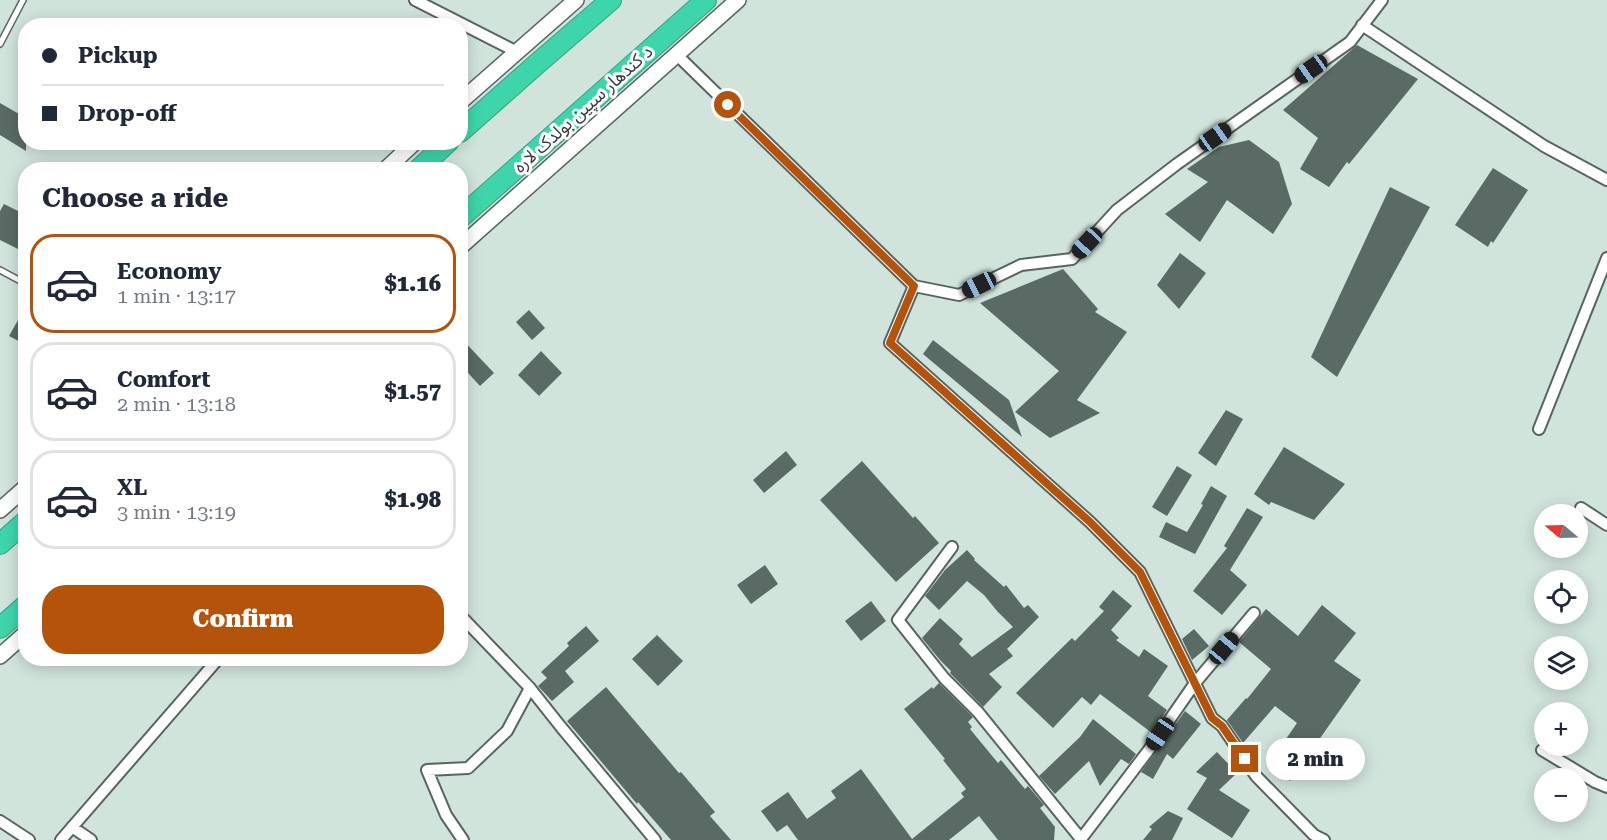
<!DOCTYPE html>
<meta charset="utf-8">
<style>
:root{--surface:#fff;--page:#f6f6f7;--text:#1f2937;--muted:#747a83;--line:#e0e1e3;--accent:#b45309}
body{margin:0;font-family:"Roboto Serif","Noto Sans Arabic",serif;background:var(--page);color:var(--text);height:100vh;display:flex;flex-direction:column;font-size:22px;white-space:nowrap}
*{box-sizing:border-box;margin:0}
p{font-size:20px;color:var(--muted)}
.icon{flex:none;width:33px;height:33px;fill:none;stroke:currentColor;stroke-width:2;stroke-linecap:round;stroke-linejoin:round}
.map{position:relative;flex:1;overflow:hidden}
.sheet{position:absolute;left:18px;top:162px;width:450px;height:504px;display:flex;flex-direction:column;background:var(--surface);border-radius:24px;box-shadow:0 3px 15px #0003}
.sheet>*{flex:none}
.top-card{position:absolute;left:18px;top:18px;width:450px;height:132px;border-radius:24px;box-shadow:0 3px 15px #0003;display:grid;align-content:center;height:132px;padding:0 24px;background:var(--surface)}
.needle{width:39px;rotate:289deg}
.tools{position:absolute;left:1534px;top:504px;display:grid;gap:12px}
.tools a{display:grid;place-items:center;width:54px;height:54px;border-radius:50%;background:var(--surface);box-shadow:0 3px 15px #0003;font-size:30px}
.end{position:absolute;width:27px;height:27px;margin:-14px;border:8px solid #b45309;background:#fff;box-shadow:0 0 0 3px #fff}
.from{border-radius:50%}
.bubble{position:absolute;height:42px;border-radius:21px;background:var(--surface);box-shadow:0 3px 15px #0003;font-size:20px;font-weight:800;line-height:42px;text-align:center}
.car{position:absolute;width:18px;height:36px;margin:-18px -9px;border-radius:8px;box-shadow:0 0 4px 2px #0007;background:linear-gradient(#222 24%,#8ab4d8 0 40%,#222 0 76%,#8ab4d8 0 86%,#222 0)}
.top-card b{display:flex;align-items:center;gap:21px;height:57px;font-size:22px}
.top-card b+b{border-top:2px solid var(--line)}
.top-card i{width:15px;height:15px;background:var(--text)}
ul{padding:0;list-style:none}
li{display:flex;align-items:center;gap:18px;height:99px;margin:0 12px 9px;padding:0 12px;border:3px solid var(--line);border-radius:24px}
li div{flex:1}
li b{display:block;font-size:22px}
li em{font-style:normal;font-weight:800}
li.on{border-color:var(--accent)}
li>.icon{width:54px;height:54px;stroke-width:1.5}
h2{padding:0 24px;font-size:27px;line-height:72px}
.button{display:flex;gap:12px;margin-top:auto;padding:12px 24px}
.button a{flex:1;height:69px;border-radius:24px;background:var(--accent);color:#fff;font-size:24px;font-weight:800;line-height:69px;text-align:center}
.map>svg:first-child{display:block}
.building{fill:#596b64}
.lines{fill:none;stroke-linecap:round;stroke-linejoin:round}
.lane-casing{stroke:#556660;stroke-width:8}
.street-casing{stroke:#556660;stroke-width:14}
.secondary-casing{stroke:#556660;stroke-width:18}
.highway-casing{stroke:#3ba083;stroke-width:22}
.lane{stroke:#fff;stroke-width:5}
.street{stroke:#fff;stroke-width:10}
.secondary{stroke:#fff;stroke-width:15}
.highway{stroke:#3ed5aa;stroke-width:20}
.route{stroke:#b45309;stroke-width:8}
.labels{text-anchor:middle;stroke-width:6;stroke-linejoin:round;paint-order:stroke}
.street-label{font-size:18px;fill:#363e3b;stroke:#fff}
</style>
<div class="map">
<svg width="1607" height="840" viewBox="0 0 1607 840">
<rect width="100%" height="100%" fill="#d0e4dc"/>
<path class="building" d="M 1357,45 L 1418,79 L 1349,164 L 1347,162 L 1329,187 L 1300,169 L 1318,138 L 1283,110 Z
M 0,103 L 26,118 L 26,151 L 0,135 Z
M 1249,140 L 1279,162 L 1292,204 L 1273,234 L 1227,200 L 1200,242 L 1165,214 L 1208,182 L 1187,169 L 1219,147 Z
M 1493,168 L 1528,190 L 1493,243 L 1491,241 L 1488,247 L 1455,225 Z
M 1390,187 L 1430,207 L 1337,377 L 1311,357 Z
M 4,204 L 26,215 L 26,253 L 0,240 L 0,211 Z
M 1180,253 L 1206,273 L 1179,309 L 1157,285 Z
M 1063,269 L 1098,309 L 1095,312 L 1127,332 L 1077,400 L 1100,413 L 1050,438 L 1015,412 L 1059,371 L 980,303 Z
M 26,306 L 26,345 L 9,336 Z
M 529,310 L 545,328 L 532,340 L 516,322 Z
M 460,337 L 494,373 L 480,386 L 460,364 Z
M 933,340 L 1009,400 L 1022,437 L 923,354 Z
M 541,351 L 562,373 L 539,396 L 518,375 Z
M 1226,410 L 1243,419 L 1216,466 L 1198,453 Z
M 1284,447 L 1345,484 L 1314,520 L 1271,502 L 1269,505 L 1254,494 Z
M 786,451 L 797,465 L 764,493 L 753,480 Z
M 862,461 L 913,518 L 915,516 L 939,543 L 896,582 L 820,500 Z
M 1177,466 L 1192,475 L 1167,516 L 1152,507 Z
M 1211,486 L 1227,496 L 1195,554 L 1159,537 L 1166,522 L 1187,532 L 1203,505 L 1201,504 Z
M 1247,508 L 1263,517 L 1230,570 L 1247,585 L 1222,615 L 1193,591 L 1227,548 L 1224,546 Z
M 967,550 L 975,559 L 974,560 L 1004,587 L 1006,585 L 1024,608 L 1028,605 L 1039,617 L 1007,649 L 1013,656 L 989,674 L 1002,687 L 983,707 L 950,673 L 951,671 L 940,660 L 922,638 L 940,618 L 963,639 L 959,644 L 972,657 L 1013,627 L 997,611 L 984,595 L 967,581 L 939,610 L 925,596 L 945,570 Z
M 765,565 L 778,584 L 751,604 L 737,585 Z
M 1113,590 L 1132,606 L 1111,630 L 1119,638 L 1116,640 L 1139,657 L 1144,649 L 1168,666 L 1148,696 L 1167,710 L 1152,733 L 1100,694 L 1091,705 L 1082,697 L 1053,728 L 1016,693 L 1072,638 L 1075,641 L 1104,611 L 1099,607 Z
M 871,601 L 886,621 L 861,641 L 845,621 Z
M 1322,605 L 1356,633 L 1334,661 L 1361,680 L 1290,781 L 1268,765 L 1297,723 L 1275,706 L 1243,743 L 1227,720 L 1246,698 L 1247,699 L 1271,669 L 1239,642 L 1266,609 L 1298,636 Z
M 586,626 L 599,641 L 565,671 L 574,682 L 552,701 L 538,686 L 547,678 L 541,672 L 569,646 L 567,643 Z
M 1194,629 L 1209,646 L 1192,660 L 1182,639 Z
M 657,635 L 683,661 L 658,686 L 632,659 Z
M 939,683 L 973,717 L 968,722 L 972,727 L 970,729 L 998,763 L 1001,760 L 1025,789 L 1028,786 L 1044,805 L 1040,808 L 1055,827 L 1054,840 L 998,840 L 979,816 L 949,840 L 798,840 L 787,825 L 777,832 L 761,811 L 788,792 L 807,819 L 836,798 L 831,791 L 861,769 L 912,839 L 964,797 L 961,793 L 966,789 L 943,760 L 945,759 L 904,709 L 932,687 L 933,689 Z
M 606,687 L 679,773 L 681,772 L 715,812 L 710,816 L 731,840 L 671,840 L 638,802 L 637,804 L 567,721 Z
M 1185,711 L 1201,724 L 1173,759 L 1167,754 L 1153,779 L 1141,772 Z
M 1093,719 L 1136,754 L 1129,764 L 1121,759 L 1100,786 L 1089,761 L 1055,794 L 1039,776 L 1080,737 Z
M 1217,752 L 1237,773 L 1219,790 L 1250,810 L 1232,838 L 1187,809 L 1207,778 L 1196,772 Z
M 1168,811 L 1183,818 L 1172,840 L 1143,840 L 1152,829 L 1149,827 Z"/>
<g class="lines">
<defs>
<path id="lane" d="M 0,44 L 23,0
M 0,270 L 26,284"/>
<path id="street" d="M 415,0 L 517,52
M 1362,25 L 1544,146 L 1607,180
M 677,55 L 914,286 L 890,343 L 1090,522 L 1140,572 L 1212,718 L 1222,726 L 1256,776 L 1314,835 L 1324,840
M 914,286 L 959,295 L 1021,265 L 1072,259 L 1117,210 L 1177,164 L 1350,42 L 1382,0
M 1539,429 L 1607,258
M 1581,508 L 1607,525
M 952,547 L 898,620 L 944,678 L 978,712 L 1081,839 L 1148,751 L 1195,683 L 1254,613
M 460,615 L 530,688 L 561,727 L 655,840
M 1542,750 L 1595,782 L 1607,787
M 0,821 L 29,840
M 72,827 L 91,840
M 61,840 L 219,658
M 463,840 L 446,815 L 427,770 L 468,768 L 507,731 L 530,688"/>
<path id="secondary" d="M 460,102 L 576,0
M 385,170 L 415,142
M 460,247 L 738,0
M 0,510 L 26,487
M 0,656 L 26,633"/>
<path id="highway" d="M 460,132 L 538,63 L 611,0
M 418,170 L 448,142
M 460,218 L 706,0
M 0,544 L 26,521
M 0,628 L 26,605"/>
</defs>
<use href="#lane" class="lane-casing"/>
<use href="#street" class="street-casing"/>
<use href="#secondary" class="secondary-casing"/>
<use href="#highway" class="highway-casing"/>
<use href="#lane" class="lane"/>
<use href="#street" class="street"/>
<use href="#secondary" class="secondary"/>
<use href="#highway" class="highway"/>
</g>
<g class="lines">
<path class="route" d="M 728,105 L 914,286 L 890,343 L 1090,522 L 1140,572 L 1212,718 L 1222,726 L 1245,759"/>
</g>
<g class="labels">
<g class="street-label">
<text transform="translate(583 109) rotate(-42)" y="6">د کندهار سپین بولدک لاره</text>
</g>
</g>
</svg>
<div class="tools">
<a><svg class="needle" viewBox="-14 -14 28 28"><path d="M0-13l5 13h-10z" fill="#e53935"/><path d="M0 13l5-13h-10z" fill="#747a83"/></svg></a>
<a><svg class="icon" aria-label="locate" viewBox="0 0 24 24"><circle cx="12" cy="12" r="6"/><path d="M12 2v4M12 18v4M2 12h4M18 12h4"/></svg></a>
<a><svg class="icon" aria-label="layers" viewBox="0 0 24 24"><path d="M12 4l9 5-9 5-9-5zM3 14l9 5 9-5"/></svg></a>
<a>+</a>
<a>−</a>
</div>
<i class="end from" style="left:728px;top:105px"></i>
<i class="end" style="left:1245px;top:759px"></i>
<div class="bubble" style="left:1266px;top:738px;width:99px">2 min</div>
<i class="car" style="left:1311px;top:69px;rotate:235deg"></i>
<i class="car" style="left:1215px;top:137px;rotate:55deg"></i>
<i class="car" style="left:1087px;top:243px;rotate:223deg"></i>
<i class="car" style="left:979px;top:285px;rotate:244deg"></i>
<i class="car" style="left:1224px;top:648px;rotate:40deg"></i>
<i class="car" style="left:1160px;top:734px;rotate:214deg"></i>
<div class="top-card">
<b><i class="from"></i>Pickup</b>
<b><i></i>Drop-off</b>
</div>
<section class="sheet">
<h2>Choose a ride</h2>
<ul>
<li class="on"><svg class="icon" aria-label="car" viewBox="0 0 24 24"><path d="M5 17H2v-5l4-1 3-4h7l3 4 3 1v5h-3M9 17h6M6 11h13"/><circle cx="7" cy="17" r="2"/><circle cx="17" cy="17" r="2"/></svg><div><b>Economy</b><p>1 min · 13:17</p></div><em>$1.16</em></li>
<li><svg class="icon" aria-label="car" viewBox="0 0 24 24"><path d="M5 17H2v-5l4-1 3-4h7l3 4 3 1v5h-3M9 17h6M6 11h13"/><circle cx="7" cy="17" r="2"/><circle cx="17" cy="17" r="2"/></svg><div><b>Comfort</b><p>2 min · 13:18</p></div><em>$1.57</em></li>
<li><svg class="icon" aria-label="car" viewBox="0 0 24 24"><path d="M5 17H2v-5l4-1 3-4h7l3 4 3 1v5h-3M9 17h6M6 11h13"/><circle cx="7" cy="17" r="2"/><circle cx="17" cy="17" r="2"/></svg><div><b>XL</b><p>3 min · 13:19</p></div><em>$1.98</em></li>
</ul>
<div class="button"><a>Confirm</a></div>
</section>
</div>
